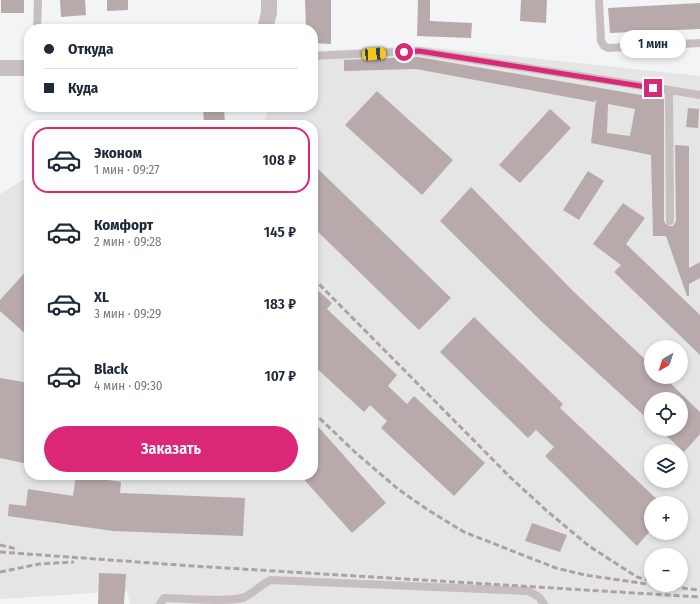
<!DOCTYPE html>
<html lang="ru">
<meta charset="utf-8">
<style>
:root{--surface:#fff;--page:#f2f2f3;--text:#1f2937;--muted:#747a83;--line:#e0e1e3;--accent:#db2777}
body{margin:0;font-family:"Fira Sans Condensed",sans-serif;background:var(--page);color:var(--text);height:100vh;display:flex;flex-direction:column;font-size:15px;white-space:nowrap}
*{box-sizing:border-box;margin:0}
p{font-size:13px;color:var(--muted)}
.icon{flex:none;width:22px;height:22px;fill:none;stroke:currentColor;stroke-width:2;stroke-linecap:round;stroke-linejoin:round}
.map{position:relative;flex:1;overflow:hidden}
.panel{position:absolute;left:24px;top:120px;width:294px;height:360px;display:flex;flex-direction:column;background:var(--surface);border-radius:16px;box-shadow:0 2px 6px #0003}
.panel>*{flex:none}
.guide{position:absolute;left:24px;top:24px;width:294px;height:88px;border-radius:16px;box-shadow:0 2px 6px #0003;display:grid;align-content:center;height:88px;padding:0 20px;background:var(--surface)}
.needle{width:26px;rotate:219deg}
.tools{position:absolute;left:644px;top:340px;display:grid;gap:8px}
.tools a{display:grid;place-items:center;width:44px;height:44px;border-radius:50%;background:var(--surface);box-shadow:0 2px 6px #0003;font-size:20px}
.end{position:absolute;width:18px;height:18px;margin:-9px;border:5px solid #db2777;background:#fff;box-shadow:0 0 0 2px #fff}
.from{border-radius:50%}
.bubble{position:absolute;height:28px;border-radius:14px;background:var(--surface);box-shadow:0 2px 6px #0003;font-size:13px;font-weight:600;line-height:28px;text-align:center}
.car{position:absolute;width:12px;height:24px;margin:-12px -6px;border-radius:5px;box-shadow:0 0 3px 1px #0007;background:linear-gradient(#f5c518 24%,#345 0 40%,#f5c518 0 76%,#345 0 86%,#f5c518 0)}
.guide b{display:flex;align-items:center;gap:14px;height:38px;font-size:15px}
.guide b+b{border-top:1px solid var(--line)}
.guide i{width:10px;height:10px;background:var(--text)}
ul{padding:7px 0 0;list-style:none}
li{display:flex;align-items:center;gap:12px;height:66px;margin:0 8px 6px;padding:0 12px;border:2px solid transparent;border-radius:16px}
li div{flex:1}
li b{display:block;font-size:15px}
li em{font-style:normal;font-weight:600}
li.on{border-color:var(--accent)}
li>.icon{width:36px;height:36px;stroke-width:1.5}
.button{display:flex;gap:8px;margin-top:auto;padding:8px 20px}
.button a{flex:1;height:46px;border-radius:24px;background:var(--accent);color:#fff;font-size:16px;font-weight:600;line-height:46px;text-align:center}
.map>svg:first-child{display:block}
.built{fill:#e5e5e6;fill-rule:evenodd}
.building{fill:#b8a9ab;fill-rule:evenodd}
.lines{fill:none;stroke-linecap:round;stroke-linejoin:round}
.service{stroke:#c7bebf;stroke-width:8}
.minor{stroke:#c7bebf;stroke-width:16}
.rail{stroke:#aea1a3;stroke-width:3;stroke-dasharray:6 3;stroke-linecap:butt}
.route{stroke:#db2777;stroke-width:5}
</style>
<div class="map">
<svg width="700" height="604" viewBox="0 0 700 604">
<rect width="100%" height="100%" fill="#f2f4f6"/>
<path class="built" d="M 418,46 L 700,76 L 700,604 L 130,604 L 127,591 L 0,599 L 0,194 L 29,176 L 29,475 L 313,475 L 313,125 L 263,125 L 269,107 L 313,107 L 313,51 ZM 651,347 L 681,347 L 681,377 L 651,377 ZM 651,399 L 681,399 L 681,429 L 651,429 ZM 651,451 L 681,451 L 681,481 L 651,481 ZM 651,503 L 681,503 L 681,533 L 651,533 ZM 651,555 L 681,555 L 681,585 L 651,585 Z"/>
<path class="building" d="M 1,0 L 24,0 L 24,13 L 1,13 Z
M 60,0 L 85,0 L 86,15 L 61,17 Z
M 107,0 L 128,0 L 128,10 L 107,11 Z
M 305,0 L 331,0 L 331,44 L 313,43 L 313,29 L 306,29 Z
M 418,0 L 430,0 L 430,21 L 472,23 L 471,38 L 417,36 Z
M 521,0 L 547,0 L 546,23 L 520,21 Z
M 700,3 L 700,29 L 610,33 L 608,8 Z
M 418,57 L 664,99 L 664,221 L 666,224 L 670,226 L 673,226 L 676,221 L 675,145 L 689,146 L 689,268 L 700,262 L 700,278 L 689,284 L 689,296 L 687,296 L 666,236 L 653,236 L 651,155 L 591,143 L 596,99 L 594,102 L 416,69 L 344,71 L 344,60 ZM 608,104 L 635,109 L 630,136 L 607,133 Z
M 377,91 L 453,160 L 422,195 L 345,125 Z
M 203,107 L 224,107 L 225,125 L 204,125 Z
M 688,108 L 699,109 L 698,128 L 686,127 Z
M 550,109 L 571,128 L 520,183 L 499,165 Z
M 313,164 L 451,298 L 419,330 L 313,227 Z
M 588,171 L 604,181 L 579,220 L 563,210 Z
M 471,187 L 574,292 L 651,365 L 651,377 L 664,377 L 700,412 L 700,434 L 684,452 L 659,429 L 681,429 L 681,399 L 651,399 L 651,422 L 542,322 L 440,221 Z
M 623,203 L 645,218 L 626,244 L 700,315 L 700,355 L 614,272 L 621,265 L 593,244 Z
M 29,268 L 29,337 L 0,311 L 0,300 Z
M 313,286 L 332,303 L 327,309 L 397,375 L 388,386 L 407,404 L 414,396 L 485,463 L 454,496 L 381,428 L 387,421 L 370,405 L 364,412 L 313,365 Z
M 474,317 L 563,404 L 560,408 L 661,503 L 651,503 L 651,530 L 637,546 L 545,456 L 554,447 L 536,430 L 528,438 L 440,352 Z
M 0,378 L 29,383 L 28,464 L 0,458 Z
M 313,421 L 386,503 L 352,533 L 300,475 L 313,475 Z
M 76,475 L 121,482 L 120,493 L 245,498 L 243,536 L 113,531 L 8,516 L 9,504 L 26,506 L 28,489 L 73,496 Z
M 532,523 L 567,535 L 560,552 L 525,541 Z
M 99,573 L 126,574 L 124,604 L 98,604 Z"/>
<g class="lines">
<path class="service" d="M 599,0 L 601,41 L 604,46 L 608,48 L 700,43
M 37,29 L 38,0
M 313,56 L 419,51 L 669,90 L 670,221
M 669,90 L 700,95
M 160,604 L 164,598 C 181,598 232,603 245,597 C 255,592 261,584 271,580 L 528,591 L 539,597 L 544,604"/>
<path class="minor" d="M 265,29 L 269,13 L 269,0
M 0,68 L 29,68"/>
<path class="rail" d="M 313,278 L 511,478 L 547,511 L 589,546 L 637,577 L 651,581
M 313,412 L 356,453 L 398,489 L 428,510 L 464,532 L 556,568 L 585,575 L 647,584
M 0,545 L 17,549
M 0,552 L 193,566 L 700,597
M 0,572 L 39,564 L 74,562
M 655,585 L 700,590"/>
</g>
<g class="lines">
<path class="route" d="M 404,52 L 419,51 L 653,88"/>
</g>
</svg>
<div class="tools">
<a><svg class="needle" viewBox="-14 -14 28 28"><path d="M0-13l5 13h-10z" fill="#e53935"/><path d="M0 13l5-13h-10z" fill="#747a83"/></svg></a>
<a><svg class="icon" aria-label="locate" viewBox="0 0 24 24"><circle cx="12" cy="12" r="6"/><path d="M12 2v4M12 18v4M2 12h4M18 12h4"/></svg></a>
<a><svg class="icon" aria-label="layers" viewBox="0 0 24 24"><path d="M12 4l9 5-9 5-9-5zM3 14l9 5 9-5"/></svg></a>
<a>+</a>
<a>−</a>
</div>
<i class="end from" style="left:404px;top:52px"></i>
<i class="end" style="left:653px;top:88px"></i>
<div class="bubble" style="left:620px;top:30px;width:66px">1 мин</div>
<i class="car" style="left:374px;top:54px;rotate:86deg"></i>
<div class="guide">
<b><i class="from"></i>Откуда</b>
<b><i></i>Куда</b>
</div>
<section class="panel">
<ul>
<li class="on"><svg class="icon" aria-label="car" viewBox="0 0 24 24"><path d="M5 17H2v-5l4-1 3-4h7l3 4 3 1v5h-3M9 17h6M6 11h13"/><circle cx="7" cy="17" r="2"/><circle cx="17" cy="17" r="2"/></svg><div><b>Эконом</b><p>1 мин · 09:27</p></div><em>108 ₽</em></li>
<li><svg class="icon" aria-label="car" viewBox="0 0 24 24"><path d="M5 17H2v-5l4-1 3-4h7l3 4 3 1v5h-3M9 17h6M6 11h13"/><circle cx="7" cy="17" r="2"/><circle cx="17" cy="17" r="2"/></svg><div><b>Комфорт</b><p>2 мин · 09:28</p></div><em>145 ₽</em></li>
<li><svg class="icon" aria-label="car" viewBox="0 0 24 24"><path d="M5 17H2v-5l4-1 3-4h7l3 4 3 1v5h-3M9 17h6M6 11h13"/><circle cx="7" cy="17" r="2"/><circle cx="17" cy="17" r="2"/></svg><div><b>XL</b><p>3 мин · 09:29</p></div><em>183 ₽</em></li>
<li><svg class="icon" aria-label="car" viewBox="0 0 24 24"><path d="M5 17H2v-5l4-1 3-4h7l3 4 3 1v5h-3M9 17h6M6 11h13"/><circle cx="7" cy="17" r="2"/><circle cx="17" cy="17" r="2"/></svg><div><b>Black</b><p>4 мин · 09:30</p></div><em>107 ₽</em></li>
</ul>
<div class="button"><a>Заказать</a></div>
</section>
</div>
